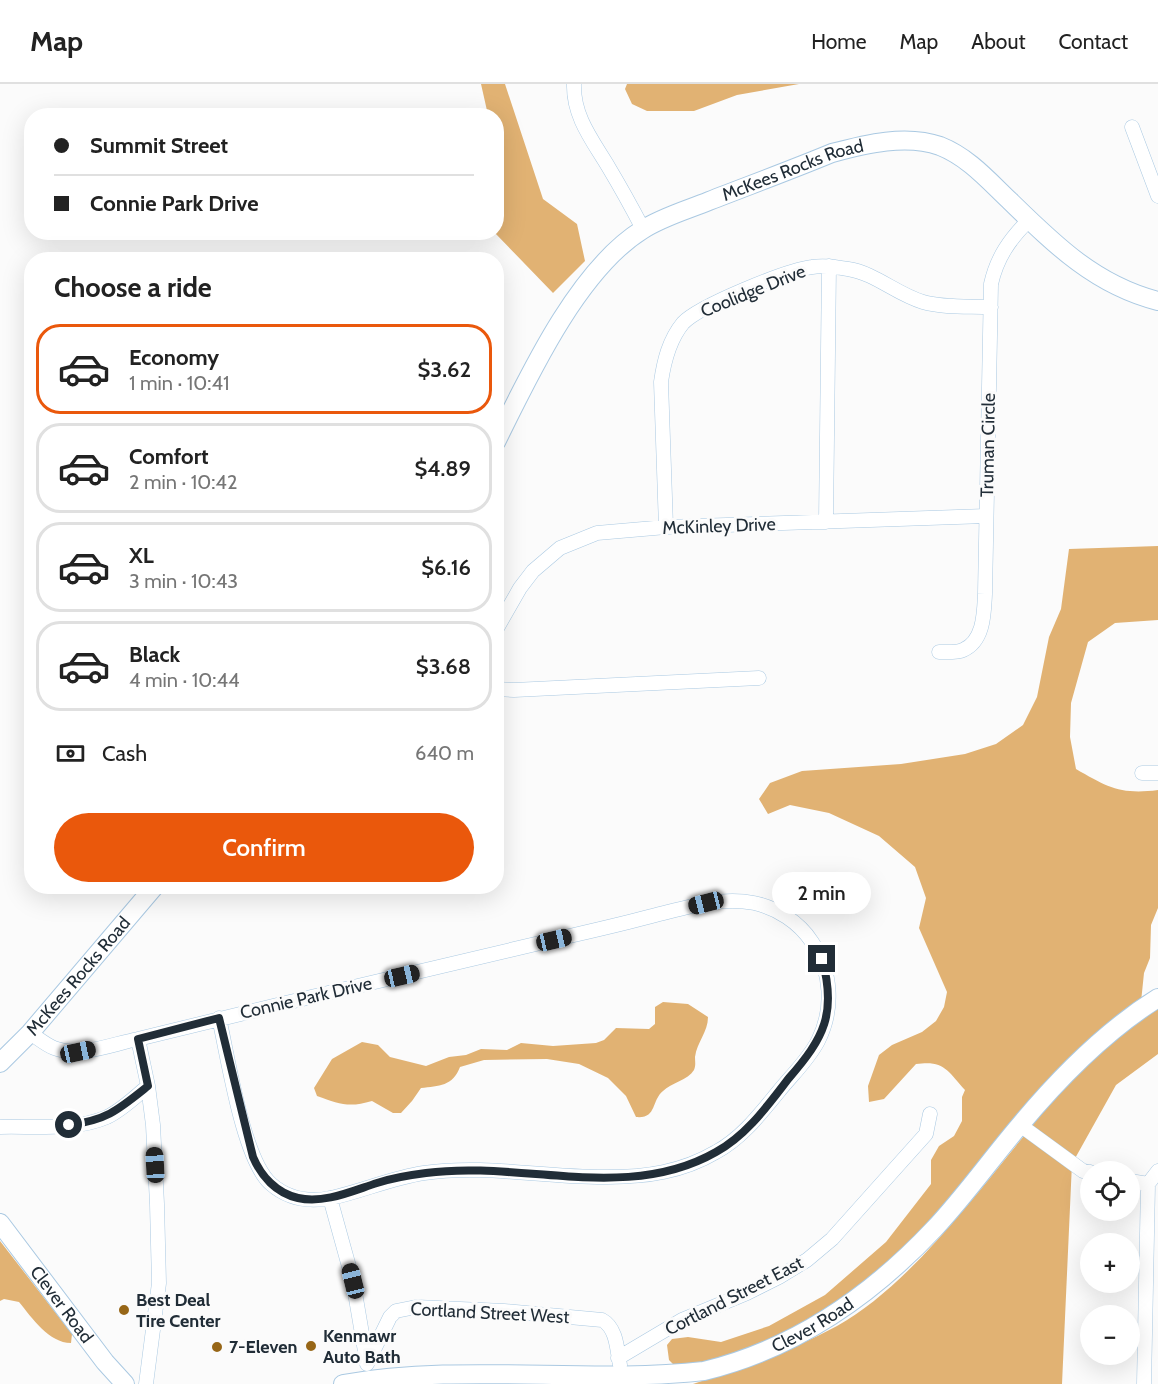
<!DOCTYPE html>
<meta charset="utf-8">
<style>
:root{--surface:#fff;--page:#f2f2f2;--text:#222;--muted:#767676;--line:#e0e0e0;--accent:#ea580c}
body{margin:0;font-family:Cabin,sans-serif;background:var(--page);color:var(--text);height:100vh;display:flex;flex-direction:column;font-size:22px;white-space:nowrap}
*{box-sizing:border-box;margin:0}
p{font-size:20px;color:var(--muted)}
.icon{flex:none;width:33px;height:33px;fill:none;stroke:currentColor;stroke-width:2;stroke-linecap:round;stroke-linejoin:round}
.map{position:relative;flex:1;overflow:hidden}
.side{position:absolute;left:24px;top:168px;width:480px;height:642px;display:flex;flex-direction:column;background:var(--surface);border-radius:24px;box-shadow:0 6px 24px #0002}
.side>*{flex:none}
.banner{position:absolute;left:24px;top:24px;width:480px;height:132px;border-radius:24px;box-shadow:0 6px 24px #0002;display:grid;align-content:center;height:132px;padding:0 30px;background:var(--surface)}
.controls{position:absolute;left:1080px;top:1077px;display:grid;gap:12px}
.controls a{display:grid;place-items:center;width:60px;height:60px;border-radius:50%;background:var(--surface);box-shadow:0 6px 24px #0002;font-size:30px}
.end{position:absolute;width:27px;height:27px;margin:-14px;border:8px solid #212d37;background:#fff;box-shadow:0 0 0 3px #fff}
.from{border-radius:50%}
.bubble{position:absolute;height:42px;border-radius:21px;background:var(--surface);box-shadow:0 6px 24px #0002;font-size:20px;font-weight:600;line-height:42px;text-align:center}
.car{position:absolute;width:18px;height:36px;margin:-18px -9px;border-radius:8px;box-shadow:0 0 4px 2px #0007;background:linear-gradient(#222 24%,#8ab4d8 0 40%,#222 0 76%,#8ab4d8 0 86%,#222 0)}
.banner b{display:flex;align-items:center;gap:21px;height:57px;font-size:22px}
.banner b+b{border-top:2px solid var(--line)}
.banner i{width:15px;height:15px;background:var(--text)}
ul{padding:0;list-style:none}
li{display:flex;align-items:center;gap:18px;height:90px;margin:0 12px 9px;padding:0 18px;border:3px solid var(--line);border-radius:24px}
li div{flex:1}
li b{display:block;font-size:22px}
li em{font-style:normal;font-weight:600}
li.on{border-color:var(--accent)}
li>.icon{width:54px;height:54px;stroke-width:1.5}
h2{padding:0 30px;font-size:27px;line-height:72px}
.pay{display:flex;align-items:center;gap:15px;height:66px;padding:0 30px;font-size:22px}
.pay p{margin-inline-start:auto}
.primary-button{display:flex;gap:12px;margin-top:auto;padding:12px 30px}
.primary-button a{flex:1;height:69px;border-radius:36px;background:var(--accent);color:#fff;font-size:24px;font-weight:600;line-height:69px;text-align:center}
header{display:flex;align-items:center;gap:36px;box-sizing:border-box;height:84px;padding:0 30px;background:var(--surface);border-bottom:2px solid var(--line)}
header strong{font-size:28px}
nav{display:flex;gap:33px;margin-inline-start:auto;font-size:21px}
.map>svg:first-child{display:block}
.forest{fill:#e1b273}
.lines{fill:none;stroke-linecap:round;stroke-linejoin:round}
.street-casing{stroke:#aac9e2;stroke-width:15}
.secondary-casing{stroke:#aac9e2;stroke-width:20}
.street{stroke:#fff;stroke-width:14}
.secondary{stroke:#fff;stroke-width:18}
.route{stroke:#212d37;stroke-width:8}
.poi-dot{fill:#976617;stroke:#fbfbfb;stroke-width:2}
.labels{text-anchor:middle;stroke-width:6;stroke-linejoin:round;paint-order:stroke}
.street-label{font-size:18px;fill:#212d37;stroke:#fbfbfb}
.poi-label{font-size:18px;font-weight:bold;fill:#212d37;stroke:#fbfbfb;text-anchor:start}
</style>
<header>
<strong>Map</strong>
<nav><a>Home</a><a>Map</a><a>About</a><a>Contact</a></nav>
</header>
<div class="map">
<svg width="1158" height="1300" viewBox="0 0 1158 1300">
<rect width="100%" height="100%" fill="#fbfbfb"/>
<path class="forest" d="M 481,0 L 505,0 L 543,115 L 577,140 L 585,177 L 553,209 L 495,149 L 499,75 L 496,65 L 496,32 L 488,31 Z
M 627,0 L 799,0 L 737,11 L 694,27 L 647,27 L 632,20 L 625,5 Z
M 1158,462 L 1158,536 L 1115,539 L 1088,558 L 1071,619 L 1070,653 L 1076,685 C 1107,703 1121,711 1158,706 L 1158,824 L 1151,841 L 1150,874 L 1144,889 L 1141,918 L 906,1168 L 790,1253 L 701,1284 L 674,1281 L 669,1276 L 667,1261 L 672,1255 L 688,1253 L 721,1258 L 769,1242 L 825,1211 L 886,1158 L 931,1100 L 931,1076 L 939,1062 L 954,1052 L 962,1037 L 962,1013 L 965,1006 C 947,986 944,976 916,980 L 884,1015 L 869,1018 L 868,1002 L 879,971 L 892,961 L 922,948 L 936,937 L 944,923 L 947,908 L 919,844 L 926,814 L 915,783 L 879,752 L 829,729 L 790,721 L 768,730 L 759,715 L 770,699 L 802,687 L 901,680 L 965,670 L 996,660 L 1023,641 L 1037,613 L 1049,553 L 1061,525 L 1069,465 Z
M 1158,915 L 1158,970 L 1116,1001 L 1073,1078 L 1021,1041 Z
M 663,918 L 688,920 L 708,933 C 708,948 697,958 695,973 C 695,978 696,981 694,986 C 688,996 671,999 663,1007 C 651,1017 657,1035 636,1033 L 626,1012 L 608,994 L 579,980 L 547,975 L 484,976 L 460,983 C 453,1002 439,1002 421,1004 L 412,1017 L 401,1029 L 393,1029 L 372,1017 C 349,1024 339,1020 317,1012 L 314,1004 L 332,975 L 362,958 L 378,961 L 390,973 L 426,982 L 449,973 L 466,971 L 481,965 L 507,966 L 521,959 L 553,962 L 596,959 L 604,956 L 616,944 L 649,945 L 655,940 L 655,923 Z
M 1028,1047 L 1072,1079 L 1062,1300 L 693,1300 C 743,1284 791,1267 837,1242 C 910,1201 974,1112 1028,1047 Z
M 0,1157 L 72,1250 L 71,1259 C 49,1259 32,1234 19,1218 L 4,1215 L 0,1217 Z"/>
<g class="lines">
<defs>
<path id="street" d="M 574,0 C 573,33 593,57 609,84 C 621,104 632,124 643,145
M 1132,43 L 1158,112
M 826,438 L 829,182
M 666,443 L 661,298 C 664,277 669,256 683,239 C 699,222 787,186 812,183 C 824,181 836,183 848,185 C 875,189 896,210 923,218 C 944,224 968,222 991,223
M 496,546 L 520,504 L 533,487 L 560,464 L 597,449 L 666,443 L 986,432
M 939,568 C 946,568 956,569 963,566 C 984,557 984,529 985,510 L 991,200 C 997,173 1010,155 1029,136
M 496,605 L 514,606 L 759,594
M 1142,689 L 1158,689
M 30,949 C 38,954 46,961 54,964 C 80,974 112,960 138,955 L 148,1002 L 153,1041 L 157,1120 L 159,1199 L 146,1300
M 138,955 C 283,919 428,885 574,851 C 600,845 626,839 652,832 C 685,824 720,812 754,819 C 777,824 799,838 812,858 C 832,888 834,925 818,957 C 808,976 792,991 779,1007 C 760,1030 742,1054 716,1068 C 682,1088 646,1093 608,1093 C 547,1094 485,1080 424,1089 C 391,1094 363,1107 331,1114 C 310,1118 288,1115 271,1100 C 243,1076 228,973 219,934
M 1020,1041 L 1083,1087 L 1090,1088
M 0,1043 C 33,1042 75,1047 107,1033 C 122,1026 135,1013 148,1002
M 1130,1097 L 1148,1100
M 330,1114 L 353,1197 L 367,1279
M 618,1274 L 682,1236 L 747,1209 L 779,1193 L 807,1176 L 832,1155 L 926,1050 L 930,1030
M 367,1280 L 390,1233 L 396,1227 L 416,1223 L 504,1227 L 602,1236 C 617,1244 617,1266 620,1281
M 1144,1300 L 1148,1100 L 1158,1087"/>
<g id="secondary">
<path id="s1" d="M 496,358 C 529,291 578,186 642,146 C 662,133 687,126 709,117 C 750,101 791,86 832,69 C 866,60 906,50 940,62 C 968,73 988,96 1009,116 C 1054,160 1095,201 1158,217"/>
<path id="s2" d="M 0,979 L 30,949 L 155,802"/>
<path id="s3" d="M 0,1139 L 105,1278 L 125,1300"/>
<path id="s4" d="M 343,1300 C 462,1279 587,1300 704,1287 C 794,1265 871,1212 934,1145 C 965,1112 991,1075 1020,1041 C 1060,993 1105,947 1158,914"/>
</g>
</defs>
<use href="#street" class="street-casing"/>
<use href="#secondary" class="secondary-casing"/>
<use href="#street" class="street"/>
<use href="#secondary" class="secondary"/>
</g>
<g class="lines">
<path class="route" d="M 69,1041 C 107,1036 118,1026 148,1002 L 138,955 L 219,934 L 253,1073 C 261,1092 276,1109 298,1114 C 324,1120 352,1107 377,1099 C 392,1094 410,1091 426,1089 C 522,1076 627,1119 716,1068 C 747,1051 768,1021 789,994 C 824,954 837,929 822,875"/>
</g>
<g class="poi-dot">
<circle cx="124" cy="1226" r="6"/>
<circle cx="311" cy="1262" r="6"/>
<circle cx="217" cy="1263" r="6"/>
</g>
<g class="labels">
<g class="street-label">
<text dy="6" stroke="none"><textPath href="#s1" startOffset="423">McKees Rocks Road</textPath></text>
<text transform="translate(753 207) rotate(-22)" y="6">Coolidge Drive</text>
<text transform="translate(988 361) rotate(-89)" y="6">Truman Circle</text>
<text transform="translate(719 442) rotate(-2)" y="6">McKinley Drive</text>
<text dy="6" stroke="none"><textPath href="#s2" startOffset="117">McKees Rocks Road</textPath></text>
<text transform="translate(306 914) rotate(-13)" y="6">Connie Park Drive</text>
<text transform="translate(734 1212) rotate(-27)" y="6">Cortland Street East</text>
<text dy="6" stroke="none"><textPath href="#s3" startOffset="102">Clever Road</textPath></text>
<text transform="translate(490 1229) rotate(3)" y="6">Cortland Street West</text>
<text dy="6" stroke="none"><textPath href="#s4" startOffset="480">Clever Road</textPath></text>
</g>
<g class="poi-label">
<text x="136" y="1222">Best Deal<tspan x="136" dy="21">Tire Center</tspan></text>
<text x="323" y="1258">Kenmawr<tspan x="323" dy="21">Auto Bath</tspan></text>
<text x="229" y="1269">7-Eleven</text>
</g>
</g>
</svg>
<div class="controls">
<a><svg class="icon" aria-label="locate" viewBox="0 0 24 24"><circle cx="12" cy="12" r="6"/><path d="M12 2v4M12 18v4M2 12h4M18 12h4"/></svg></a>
<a>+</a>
<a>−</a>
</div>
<i class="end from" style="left:69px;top:1041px"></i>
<i class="end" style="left:822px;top:875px"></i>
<div class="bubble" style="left:772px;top:788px;width:99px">2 min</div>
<i class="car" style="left:706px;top:819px;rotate:256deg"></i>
<i class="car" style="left:554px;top:856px;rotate:77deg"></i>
<i class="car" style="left:402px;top:892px;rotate:77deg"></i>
<i class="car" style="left:78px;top:968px;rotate:78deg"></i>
<i class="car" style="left:155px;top:1081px;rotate:357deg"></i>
<i class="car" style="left:353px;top:1197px;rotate:346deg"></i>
<div class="banner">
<b><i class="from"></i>Summit Street</b>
<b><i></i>Connie Park Drive</b>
</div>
<section class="side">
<h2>Choose a ride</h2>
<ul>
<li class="on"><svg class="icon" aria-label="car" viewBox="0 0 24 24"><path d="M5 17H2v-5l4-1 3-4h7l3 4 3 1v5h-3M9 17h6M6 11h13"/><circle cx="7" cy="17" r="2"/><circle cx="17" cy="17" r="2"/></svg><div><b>Economy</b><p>1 min · 10:41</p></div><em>$3.62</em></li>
<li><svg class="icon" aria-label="car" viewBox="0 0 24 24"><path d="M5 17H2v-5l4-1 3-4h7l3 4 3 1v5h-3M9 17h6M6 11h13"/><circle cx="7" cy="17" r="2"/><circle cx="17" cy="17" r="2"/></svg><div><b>Comfort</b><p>2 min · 10:42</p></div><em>$4.89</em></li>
<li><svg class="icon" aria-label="car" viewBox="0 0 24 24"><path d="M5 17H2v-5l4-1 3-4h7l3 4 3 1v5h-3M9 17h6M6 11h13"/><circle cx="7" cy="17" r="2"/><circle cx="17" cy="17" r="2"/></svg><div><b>XL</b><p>3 min · 10:43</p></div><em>$6.16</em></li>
<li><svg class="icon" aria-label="car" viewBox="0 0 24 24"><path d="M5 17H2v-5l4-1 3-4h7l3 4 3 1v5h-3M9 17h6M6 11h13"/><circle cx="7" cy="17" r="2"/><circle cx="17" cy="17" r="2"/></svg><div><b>Black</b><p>4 min · 10:44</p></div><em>$3.68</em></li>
</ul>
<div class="pay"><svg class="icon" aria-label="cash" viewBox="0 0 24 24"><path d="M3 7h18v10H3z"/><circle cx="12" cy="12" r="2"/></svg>Cash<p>640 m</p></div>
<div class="primary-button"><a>Confirm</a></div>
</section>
</div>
